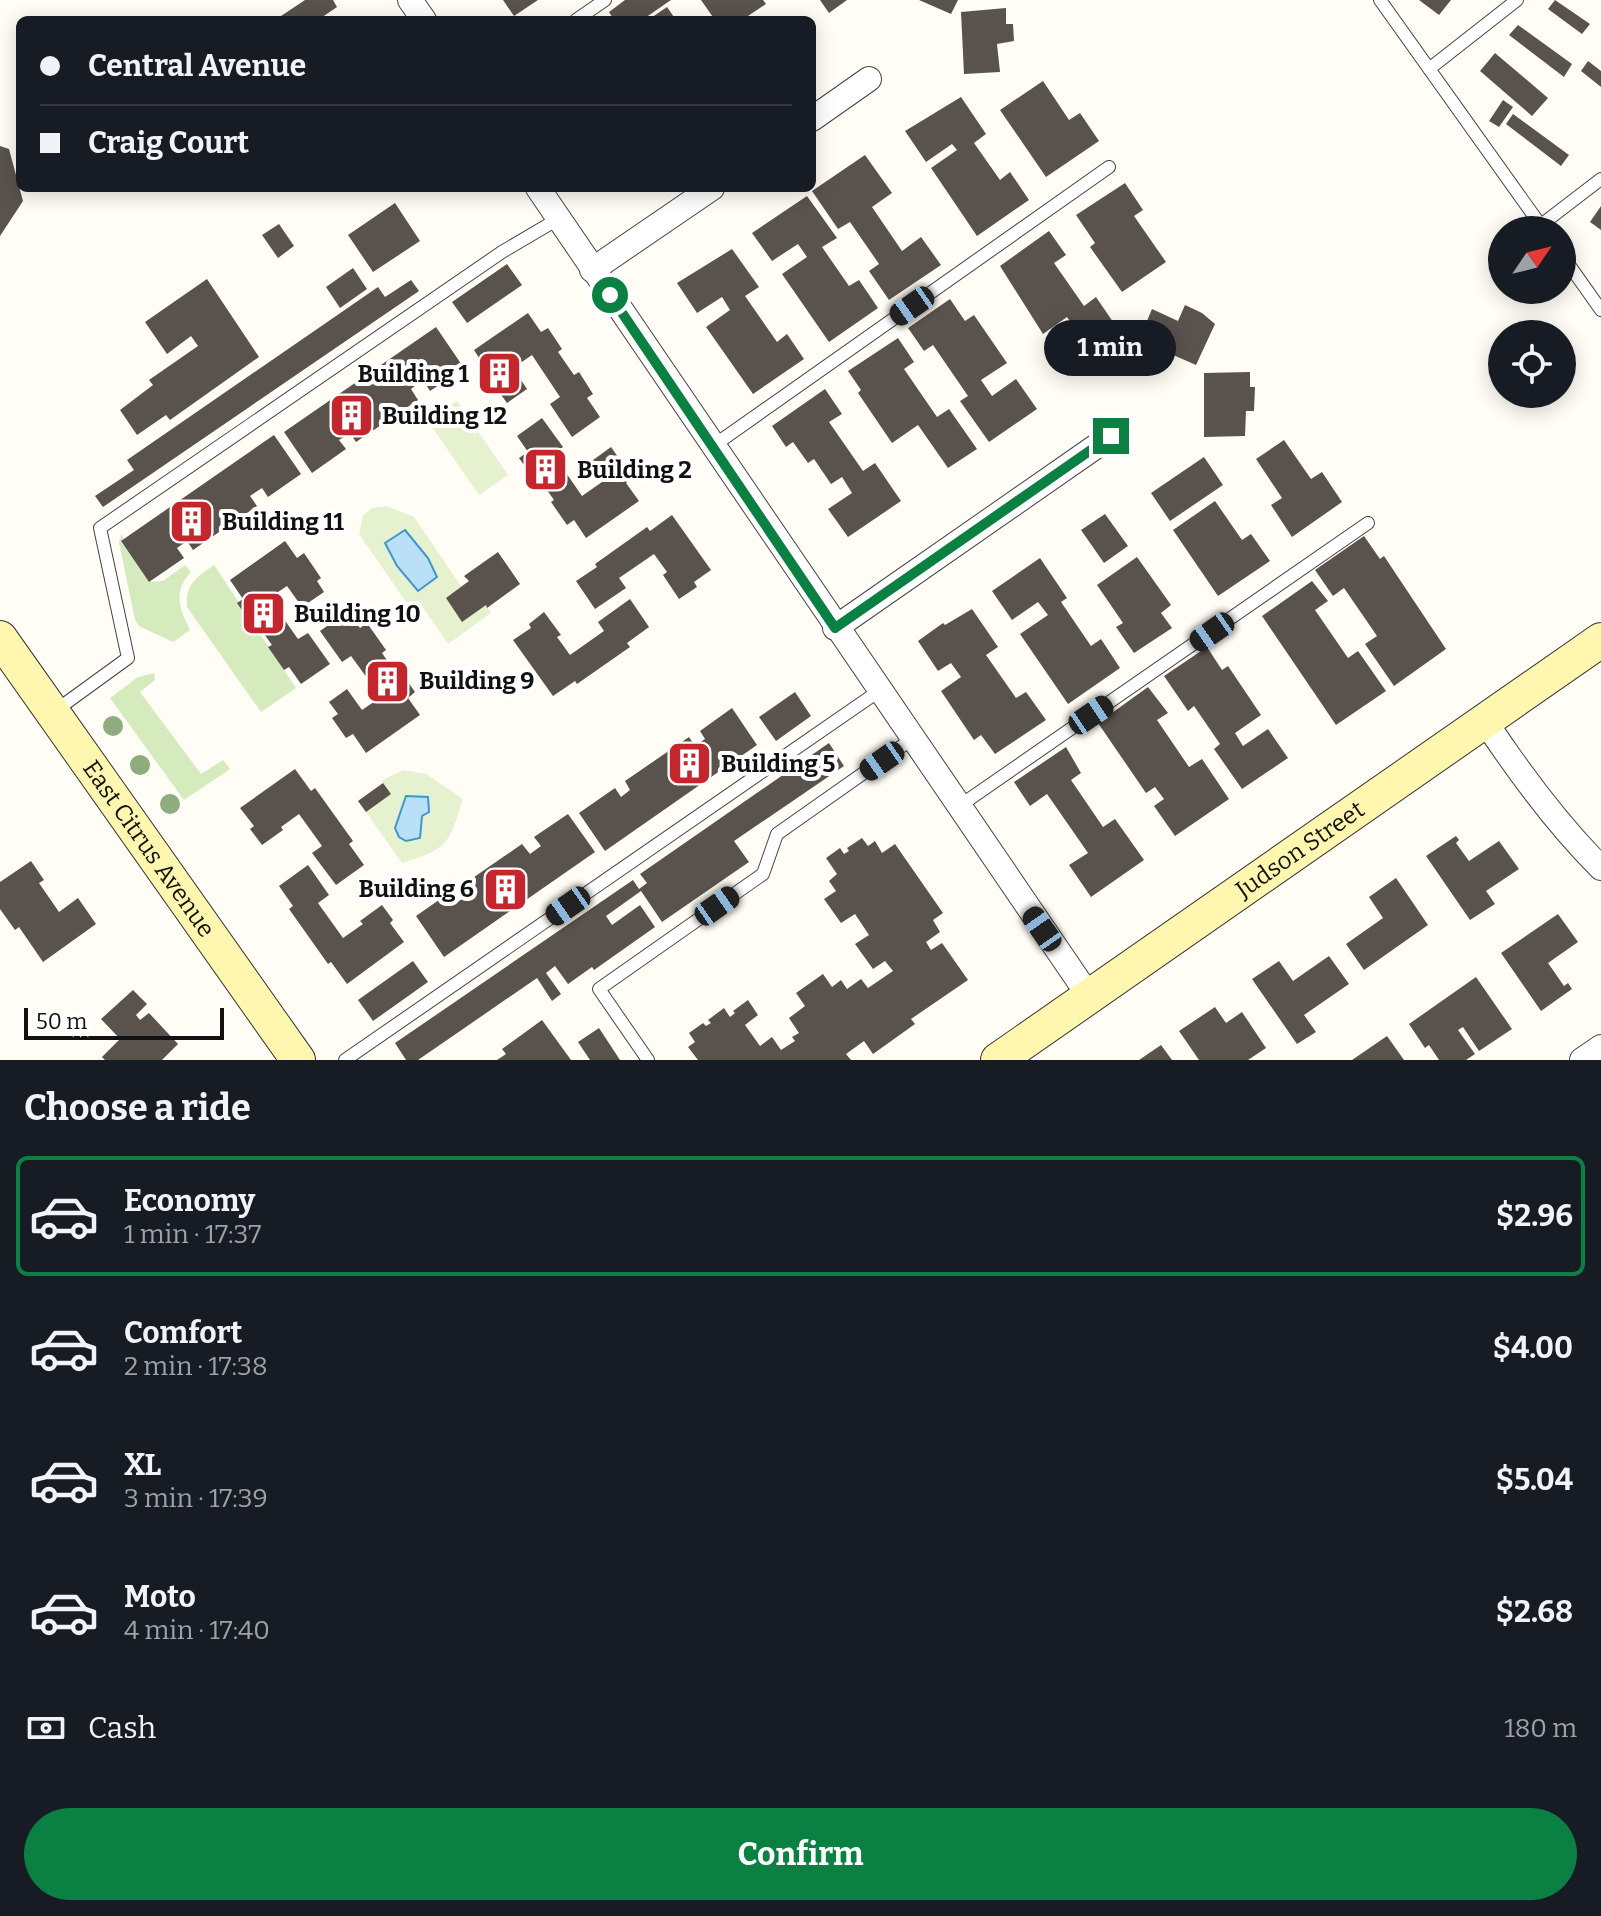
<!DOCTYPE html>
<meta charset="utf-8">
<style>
:root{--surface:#171b24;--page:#242831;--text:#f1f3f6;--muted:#9ea1a6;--line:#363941;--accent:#0b8043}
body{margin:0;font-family:Bitter,serif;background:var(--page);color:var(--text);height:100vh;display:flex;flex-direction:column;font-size:30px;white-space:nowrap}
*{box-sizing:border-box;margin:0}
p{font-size:26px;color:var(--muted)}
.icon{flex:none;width:44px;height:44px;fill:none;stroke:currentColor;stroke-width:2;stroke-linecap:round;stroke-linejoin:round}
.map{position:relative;height:1060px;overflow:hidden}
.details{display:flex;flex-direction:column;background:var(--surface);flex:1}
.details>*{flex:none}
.hud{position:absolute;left:16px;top:16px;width:800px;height:176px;border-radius:12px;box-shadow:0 4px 20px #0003;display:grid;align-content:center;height:176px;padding:0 24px;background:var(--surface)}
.needle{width:52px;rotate:55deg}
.fabs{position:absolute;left:1488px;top:216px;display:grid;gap:16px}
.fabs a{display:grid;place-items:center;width:88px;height:88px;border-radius:50%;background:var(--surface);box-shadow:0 4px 20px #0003;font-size:40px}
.scale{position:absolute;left:24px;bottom:20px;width:200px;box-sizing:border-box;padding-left:8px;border:4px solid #111;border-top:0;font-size:22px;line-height:28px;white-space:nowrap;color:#111;-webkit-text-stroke:6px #fff;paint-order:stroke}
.end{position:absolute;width:36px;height:36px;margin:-18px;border:10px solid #0b8043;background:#fff;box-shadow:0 0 0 4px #fff}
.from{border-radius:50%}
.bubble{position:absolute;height:56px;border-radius:28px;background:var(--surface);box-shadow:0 4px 20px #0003;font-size:26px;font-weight:700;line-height:56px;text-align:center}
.car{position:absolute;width:24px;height:48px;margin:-24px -12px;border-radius:10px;box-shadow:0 0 6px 2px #0007;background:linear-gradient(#222 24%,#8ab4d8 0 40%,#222 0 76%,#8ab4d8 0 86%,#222 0)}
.hud b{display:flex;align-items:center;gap:28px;height:76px;font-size:30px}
.hud b+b{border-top:2px solid var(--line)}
.hud i{width:20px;height:20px;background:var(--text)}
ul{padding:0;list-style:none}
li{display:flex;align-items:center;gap:24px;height:120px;margin:0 16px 12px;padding:0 8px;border:4px solid transparent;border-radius:12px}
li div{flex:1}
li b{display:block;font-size:30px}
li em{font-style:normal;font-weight:700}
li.active{border-color:var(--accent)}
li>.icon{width:72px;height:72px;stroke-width:1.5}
h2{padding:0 24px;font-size:36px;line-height:96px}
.pay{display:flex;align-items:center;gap:20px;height:88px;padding:0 24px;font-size:30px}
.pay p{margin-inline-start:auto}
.primary-button{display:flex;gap:16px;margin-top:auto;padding:16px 24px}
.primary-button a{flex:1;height:92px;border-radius:48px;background:var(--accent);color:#fff;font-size:32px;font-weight:700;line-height:92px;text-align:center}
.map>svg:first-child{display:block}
.green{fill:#d5ebbd}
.pitch{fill:#e6f2cf}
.water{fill:#b9e0f7;stroke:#3f96cf;stroke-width:2}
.building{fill:#5a524d}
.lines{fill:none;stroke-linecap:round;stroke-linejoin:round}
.service-casing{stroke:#444;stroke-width:14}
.minor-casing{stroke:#444;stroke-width:26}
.secondary-casing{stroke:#333;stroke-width:36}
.service{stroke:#fff;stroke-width:12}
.minor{stroke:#fff;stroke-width:24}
.secondary{stroke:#fff6b0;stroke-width:34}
.tree{fill:#8dad7f}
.route{stroke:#0b8043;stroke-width:10}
.labels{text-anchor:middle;stroke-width:8;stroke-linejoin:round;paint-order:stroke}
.poi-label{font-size:24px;font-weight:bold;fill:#111;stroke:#fff;text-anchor:start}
.street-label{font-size:24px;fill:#111;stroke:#fff}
</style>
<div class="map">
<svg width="1601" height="1060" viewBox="0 0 1601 1060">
<rect width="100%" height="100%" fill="#fffdf5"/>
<path class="green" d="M 122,534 L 124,539 L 121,542 L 149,582 L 163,581 L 185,565 L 191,572 C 173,591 179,608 190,630 L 173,642 L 139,626 L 135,620 L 119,542 Z
M 214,565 L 296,688 L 261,712 L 187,607 C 185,584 197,577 214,565 Z
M 154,673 L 155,680 L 140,692 L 201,774 L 223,760 L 230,769 L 184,800 L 110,698 L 138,677 Z"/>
<path class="pitch" d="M 457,401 L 508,475 L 479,495 L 428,421 Z
M 387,506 L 414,517 L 461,586 L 469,581 L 491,613 L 448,644 L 418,600 L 409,606 L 359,534 L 363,516 L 372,508 Z
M 403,770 L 426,774 L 463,799 C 448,845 450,848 402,863 L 358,801 L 383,783 L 381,781 Z"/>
<path class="water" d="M 405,530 L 428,558 L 437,577 L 418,591 L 397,566 L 385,543 Z
M 406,796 L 428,797 L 429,812 L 422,816 L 420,838 L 406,841 L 399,837 L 395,828 Z"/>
<path class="building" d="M 305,0 L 333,0 L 337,7 L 318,20 L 275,20 Z
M 503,0 L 538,0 L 514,16 Z
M 625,0 L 671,0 L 642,20 L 614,20 L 609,12 Z
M 701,0 L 763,0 L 766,4 L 742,20 L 715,20 Z
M 820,0 L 847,0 L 829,13 Z
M 919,0 L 958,0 L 951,14 Z
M 1419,0 L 1451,0 L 1439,15 Z
M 1555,0 L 1590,24 L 1582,34 L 1548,9 Z
M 667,7 L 676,20 L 648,20 Z
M 1006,8 L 1006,24 L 1013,24 L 1014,41 L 997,44 L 1000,72 L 964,74 L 961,12 Z
M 1518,25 L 1572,64 L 1564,77 L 1509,35 Z
M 1495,53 L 1548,98 L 1532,116 L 1480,71 Z
M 1588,61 L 1601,71 L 1601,87 L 1581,71 Z
M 1043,81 L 1069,120 L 1080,113 L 1099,141 L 1046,177 L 1000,110 Z
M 961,97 L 986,134 L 974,143 L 1000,180 L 1010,172 L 1029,200 L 977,236 L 931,168 L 957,150 L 952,144 L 926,162 L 905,131 Z
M 1503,100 L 1513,107 L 1499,127 L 1489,121 Z
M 1513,114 L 1569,155 L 1561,166 L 1506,124 Z
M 0,146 L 9,149 L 23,201 L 0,236 Z
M 865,155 L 892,193 L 872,207 L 902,251 L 921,237 L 941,265 L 889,300 L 869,271 L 879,264 L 850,222 L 838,229 L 812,191 Z
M 1125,183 L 1143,210 L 1134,216 L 1166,262 L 1122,292 L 1090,247 L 1095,243 L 1076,215 Z
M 807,196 L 837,238 L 822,247 L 849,286 L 859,280 L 878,308 L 829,342 L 782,274 L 807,257 L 798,244 L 772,261 L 752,233 Z
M 395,203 L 420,241 L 373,272 L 348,235 Z
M 1601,206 L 1601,230 L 1590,222 Z
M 279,224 L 294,246 L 278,258 L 262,235 Z
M 1049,231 L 1066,255 L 1054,263 L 1084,306 L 1096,297 L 1124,338 L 1068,376 L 1048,346 L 1074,328 L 1067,317 L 1043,334 L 1000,266 Z
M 732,249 L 759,287 L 745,296 L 777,342 L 787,334 L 804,359 L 753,394 L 706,327 L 730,310 L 722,297 L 697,313 L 677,283 Z
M 507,264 L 522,285 L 467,323 L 452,302 Z
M 353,268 L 367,289 L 340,308 L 326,287 Z
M 207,279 L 259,357 L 170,420 L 166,415 L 137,435 L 120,410 L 153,385 L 149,380 L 198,346 L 191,336 L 167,354 L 145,322 Z
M 411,280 L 419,291 L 103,507 L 95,496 L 134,470 L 127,460 L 378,287 L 385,297 Z
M 950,299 L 965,321 L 974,315 L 1007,363 L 981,380 L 992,396 L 1016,379 L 1037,409 L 989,442 L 960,401 L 968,396 L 933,345 L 924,351 L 908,328 Z
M 1185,305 L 1202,313 L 1215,324 L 1196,365 L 1139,340 L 1152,309 L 1178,321 Z
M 528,313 L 541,332 L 548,328 L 562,349 L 558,352 L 574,375 L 579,372 L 593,394 L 587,398 L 600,417 L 572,437 L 550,404 L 560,397 L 532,355 L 513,368 L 527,389 L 507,403 L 499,392 L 495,395 L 484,380 L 487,378 L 481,370 L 485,367 L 474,350 Z
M 436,327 L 464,368 L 430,391 L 423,380 L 411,389 L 418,400 L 356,442 L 350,433 L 339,440 L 346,449 L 312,473 L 284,432 Z
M 898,338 L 914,362 L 904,369 L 937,417 L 949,409 L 977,449 L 948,468 L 918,425 L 892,443 L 858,393 L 861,390 L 848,371 Z
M 1250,372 L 1250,387 L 1255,387 L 1254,411 L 1246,411 L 1245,436 L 1204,437 L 1204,373 Z
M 825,389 L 842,414 L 829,422 L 863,471 L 875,463 L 901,501 L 848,537 L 828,509 L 852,493 L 842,477 L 831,484 L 814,459 L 808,463 L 793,442 L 786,447 L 772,426 Z
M 542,418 L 563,447 L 553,454 L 582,496 L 602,482 L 589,463 L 611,447 L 633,478 L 626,483 L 639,501 L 586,538 L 574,520 L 567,525 L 551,502 L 554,500 L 540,480 L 536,482 L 519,458 L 528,452 L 517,436 Z
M 274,435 L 301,474 L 268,497 L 262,488 L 250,496 L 257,506 L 193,550 L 187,541 L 177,548 L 184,558 L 149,582 L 121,541 Z
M 1284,440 L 1311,479 L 1322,472 L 1342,502 L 1292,537 L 1271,505 L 1282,498 L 1256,459 Z
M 1204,457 L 1223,485 L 1170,521 L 1151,493 Z
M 1215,501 L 1242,540 L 1251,534 L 1270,561 L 1218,596 L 1173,530 Z
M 1105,514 L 1128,546 L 1104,563 L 1081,530 Z
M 672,515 L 711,570 L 694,582 L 697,587 L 679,599 L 663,575 L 667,572 L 654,554 L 619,578 L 626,588 L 595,609 L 576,581 L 597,567 L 595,564 L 647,527 L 650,531 Z
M 1364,536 L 1380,559 L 1384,556 L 1446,649 L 1394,686 L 1365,644 L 1377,636 L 1344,588 L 1333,596 L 1315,570 Z
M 285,541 L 297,558 L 304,553 L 321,578 L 317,581 L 324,592 L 302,607 L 287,586 L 269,598 L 298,639 L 308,633 L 330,664 L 301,684 L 289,667 L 284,670 L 268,647 L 272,645 L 254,620 L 251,623 L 237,603 L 243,599 L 230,580 Z
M 498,552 L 520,584 L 487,608 L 486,605 L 462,622 L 446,598 L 469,581 L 464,576 Z
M 1137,557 L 1171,605 L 1161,613 L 1172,628 L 1134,653 L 1116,627 L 1123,623 L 1097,585 Z
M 1040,558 L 1067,598 L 1061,602 L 1091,646 L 1101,639 L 1120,668 L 1068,704 L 1020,634 L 1048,615 L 1038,602 L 1012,620 L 992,591 Z
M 1312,581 L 1328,601 L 1315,610 L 1348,658 L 1358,651 L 1386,691 L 1336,725 L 1262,616 Z
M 630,599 L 649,627 L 627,643 L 630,647 L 577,684 L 575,681 L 553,696 L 513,640 L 531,628 L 529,624 L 544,612 L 561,635 L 557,637 L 570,655 L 604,631 L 598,622 Z
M 972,609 L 998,647 L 986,655 L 1016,698 L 1026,692 L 1046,720 L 995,754 L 981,735 L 974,740 L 941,691 L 961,677 L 951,663 L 938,671 L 918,641 L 943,623 L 945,625 Z
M 348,611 L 360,628 L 367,623 L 386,650 L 382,653 L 395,672 L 399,669 L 415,692 L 408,698 L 420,715 L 366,753 L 353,734 L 346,738 L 332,718 L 338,714 L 329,702 L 347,689 L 362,710 L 381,697 L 351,656 L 342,662 L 320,631 Z
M 1207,647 L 1222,670 L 1228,666 L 1261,715 L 1235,733 L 1243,746 L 1268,729 L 1288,758 L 1242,789 L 1214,749 L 1220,744 L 1194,706 L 1188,711 L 1164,676 Z
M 1148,687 L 1168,713 L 1157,720 L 1189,767 L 1202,759 L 1229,799 L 1175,836 L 1154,806 L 1164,799 L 1155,787 L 1146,793 L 1098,723 Z
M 795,692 L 811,716 L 776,741 L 759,717 Z
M 732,708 L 757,745 L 605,851 L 579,813 L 615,788 L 621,797 L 630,790 L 625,781 L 689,737 L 695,746 L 705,739 L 700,731 Z
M 829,743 L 844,766 L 734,841 L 749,862 L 662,922 L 641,891 L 606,916 L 612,925 L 640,905 L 655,927 L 594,970 L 592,967 L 568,984 L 555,966 L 546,973 L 561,994 L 552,1001 L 537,978 L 418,1060 L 406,1060 L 395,1043 L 633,880 L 639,889 L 647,883 L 640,874 Z
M 1066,747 L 1081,773 L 1071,780 L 1103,827 L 1115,819 L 1144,860 L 1091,897 L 1069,865 L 1088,853 L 1047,794 L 1030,806 L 1014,782 Z
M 295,769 L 311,791 L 315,788 L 353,841 L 349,844 L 364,865 L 336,885 L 312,853 L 322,846 L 299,814 L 281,827 L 283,830 L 262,845 L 250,829 L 254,826 L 240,808 Z
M 383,783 L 391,794 L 366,812 L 358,801 Z
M 568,814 L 595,852 L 444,957 L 416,916 L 449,893 L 456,903 L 471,893 L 464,884 L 522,844 L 530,854 L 541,846 L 534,837 Z
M 1456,836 L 1459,840 L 1456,843 L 1469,861 L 1499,841 L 1519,869 L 1486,891 L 1495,904 L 1470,920 L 1426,856 Z
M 862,838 L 868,846 L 875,841 L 882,853 L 895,844 L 943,913 L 933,920 L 940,932 L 926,942 L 931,950 L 942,943 L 968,980 L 911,1019 L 915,1024 L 873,1054 L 864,1041 L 846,1054 L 851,1060 L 698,1060 L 688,1047 L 695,1042 L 689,1033 L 703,1023 L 706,1026 L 711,1023 L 708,1020 L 724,1008 L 730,1017 L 735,1013 L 733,1011 L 748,1000 L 758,1015 L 745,1025 L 760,1046 L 772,1037 L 781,1050 L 795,1041 L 792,1037 L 799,1033 L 789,1018 L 805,1006 L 796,993 L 823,974 L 832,987 L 841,980 L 847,989 L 861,979 L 868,988 L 893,971 L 885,961 L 873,969 L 855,944 L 869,935 L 855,914 L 841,923 L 824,899 L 836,891 L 829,881 L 837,874 L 826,858 L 840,848 L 844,854 L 849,851 L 847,848 Z
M 31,861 L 44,880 L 39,883 L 59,912 L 78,898 L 96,924 L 43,962 L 19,927 L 15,930 L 0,909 L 0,882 Z
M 308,865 L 329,895 L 318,903 L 343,938 L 363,924 L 360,921 L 382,905 L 393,920 L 390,923 L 404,942 L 347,984 L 331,962 L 328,964 L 289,909 L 293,906 L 279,886 Z
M 1396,878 L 1428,925 L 1364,970 L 1346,944 L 1383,918 L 1369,897 Z
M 1558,914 L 1578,942 L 1548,963 L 1564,986 L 1568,983 L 1572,989 L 1541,1011 L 1501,953 Z
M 1329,956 L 1349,984 L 1304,1015 L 1316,1032 L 1297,1044 L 1252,979 L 1279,961 L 1293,981 Z
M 413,961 L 428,982 L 373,1021 L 358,1000 Z
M 1476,977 L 1512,1029 L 1479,1051 L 1463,1027 L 1458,1030 L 1475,1054 L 1466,1060 L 1439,1060 L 1429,1045 L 1425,1048 L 1409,1024 Z
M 133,990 L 147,1004 L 136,1015 L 140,1020 L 149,1013 L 178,1044 L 162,1060 L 105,1060 L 102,1057 L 120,1039 L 101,1019 Z
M 1215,1007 L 1226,1023 L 1242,1012 L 1266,1048 L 1248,1060 L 1199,1060 L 1179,1031 Z
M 542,1020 L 571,1060 L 497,1060 L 506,1054 L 502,1049 Z
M 599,1028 L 620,1060 L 590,1060 L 578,1042 Z
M 1387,1036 L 1404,1060 L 1352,1060 Z
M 1161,1045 L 1172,1060 L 1139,1060 Z"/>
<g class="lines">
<defs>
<path id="service" d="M 1380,0 L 1544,230
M 576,20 L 605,0
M 1429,69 L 1517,0
M 1541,225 L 1601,179
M 1562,255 L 1601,310
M 713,446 L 1109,167
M 55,711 L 128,658 L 100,528 L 502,252 L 558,219
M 958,807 L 1368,523
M 345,1060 L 879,691
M 648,1060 L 599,989 L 763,874 L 777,834 L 912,739"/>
<path id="minor" d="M 410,0 L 424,20
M 812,119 L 869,79
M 538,188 L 1089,996
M 592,270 L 712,188
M 835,628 L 1111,436
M 1485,721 C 1520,774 1556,823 1601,868
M 1582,1060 L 1601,1047"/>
<g id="secondary">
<path id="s1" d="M 0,638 L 298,1060"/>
<path id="s2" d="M 998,1060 L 1601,640"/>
</g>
</defs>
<use href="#service" class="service-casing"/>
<use href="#minor" class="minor-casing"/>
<use href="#secondary" class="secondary-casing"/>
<use href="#service" class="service"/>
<use href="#minor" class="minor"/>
<use href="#secondary" class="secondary"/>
</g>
<g class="tree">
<circle cx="113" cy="726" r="10"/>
<circle cx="140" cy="765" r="10"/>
<circle cx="170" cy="804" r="10"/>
</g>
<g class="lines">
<path class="route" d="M 610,295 L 835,628 L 1111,436"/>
</g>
<defs>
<symbol id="building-square" viewBox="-11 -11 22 22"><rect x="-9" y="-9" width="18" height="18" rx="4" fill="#c4262e" stroke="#fff"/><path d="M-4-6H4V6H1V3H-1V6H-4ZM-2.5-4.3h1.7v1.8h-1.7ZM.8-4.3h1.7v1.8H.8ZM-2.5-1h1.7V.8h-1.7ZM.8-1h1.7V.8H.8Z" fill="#fff"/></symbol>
</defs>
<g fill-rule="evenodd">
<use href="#building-square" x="474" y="348" width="51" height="51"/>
<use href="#building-square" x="326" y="390" width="51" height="51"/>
<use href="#building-square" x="520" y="444" width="51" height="51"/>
<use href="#building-square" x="166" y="496" width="51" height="51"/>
<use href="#building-square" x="238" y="588" width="51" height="51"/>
<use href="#building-square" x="362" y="656" width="51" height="51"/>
<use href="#building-square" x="664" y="738" width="51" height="51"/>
<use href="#building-square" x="480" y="864" width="51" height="51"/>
</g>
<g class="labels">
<g class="poi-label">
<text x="469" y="382" text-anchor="end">Building 1</text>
<text x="382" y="424">Building 12</text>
<text x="577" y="478">Building 2</text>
<text x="222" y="530">Building 11</text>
<text x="294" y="622">Building 10</text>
<text x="419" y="689">Building 9</text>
<text x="721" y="772">Building 5</text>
<text x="474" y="897" text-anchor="end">Building 6</text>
</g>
<g class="street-label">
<text dy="8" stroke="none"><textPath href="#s1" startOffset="258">East Citrus Avenue</textPath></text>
<text dy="8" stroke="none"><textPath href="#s2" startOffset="368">Judson Street</textPath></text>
</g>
</g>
</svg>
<div class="fabs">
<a><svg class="needle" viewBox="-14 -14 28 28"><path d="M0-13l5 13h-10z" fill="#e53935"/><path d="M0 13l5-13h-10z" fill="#9ea1a6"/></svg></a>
<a><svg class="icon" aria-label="locate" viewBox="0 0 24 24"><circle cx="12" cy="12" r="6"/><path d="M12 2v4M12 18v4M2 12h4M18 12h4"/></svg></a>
</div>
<div class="scale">50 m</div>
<i class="end from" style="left:610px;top:295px"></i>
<i class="end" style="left:1111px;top:436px"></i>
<div class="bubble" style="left:1044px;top:320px;width:132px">1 min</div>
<i class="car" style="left:912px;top:306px;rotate:235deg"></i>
<i class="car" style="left:1212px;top:632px;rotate:235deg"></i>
<i class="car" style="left:1091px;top:715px;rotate:56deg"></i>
<i class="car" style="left:882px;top:761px;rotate:235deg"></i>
<i class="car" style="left:568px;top:906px;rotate:235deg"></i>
<i class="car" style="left:717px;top:906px;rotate:55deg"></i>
<i class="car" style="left:1042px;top:929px;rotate:325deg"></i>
<div class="hud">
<b><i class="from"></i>Central Avenue</b>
<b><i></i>Craig Court</b>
</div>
</div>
<section class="details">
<h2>Choose a ride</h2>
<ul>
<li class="active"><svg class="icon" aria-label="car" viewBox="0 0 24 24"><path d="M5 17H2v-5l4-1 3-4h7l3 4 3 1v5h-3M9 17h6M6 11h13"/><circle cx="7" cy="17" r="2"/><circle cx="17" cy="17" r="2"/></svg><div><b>Economy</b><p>1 min · 17:37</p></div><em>$2.96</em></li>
<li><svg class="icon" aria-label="car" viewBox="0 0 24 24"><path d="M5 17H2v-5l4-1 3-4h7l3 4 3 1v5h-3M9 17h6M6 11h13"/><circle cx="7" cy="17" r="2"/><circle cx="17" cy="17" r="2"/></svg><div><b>Comfort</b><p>2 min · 17:38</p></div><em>$4.00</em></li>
<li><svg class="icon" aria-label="car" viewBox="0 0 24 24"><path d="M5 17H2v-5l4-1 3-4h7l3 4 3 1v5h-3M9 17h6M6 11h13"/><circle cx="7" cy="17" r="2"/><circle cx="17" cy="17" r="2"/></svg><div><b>XL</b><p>3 min · 17:39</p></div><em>$5.04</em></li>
<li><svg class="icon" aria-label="car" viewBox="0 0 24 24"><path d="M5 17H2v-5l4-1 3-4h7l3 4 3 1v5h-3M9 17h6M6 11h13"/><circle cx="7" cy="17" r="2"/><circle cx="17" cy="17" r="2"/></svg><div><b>Moto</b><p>4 min · 17:40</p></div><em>$2.68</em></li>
</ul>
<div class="pay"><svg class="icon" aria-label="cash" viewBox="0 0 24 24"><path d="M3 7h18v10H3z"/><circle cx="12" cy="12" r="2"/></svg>Cash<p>180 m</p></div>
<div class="primary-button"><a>Confirm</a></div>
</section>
